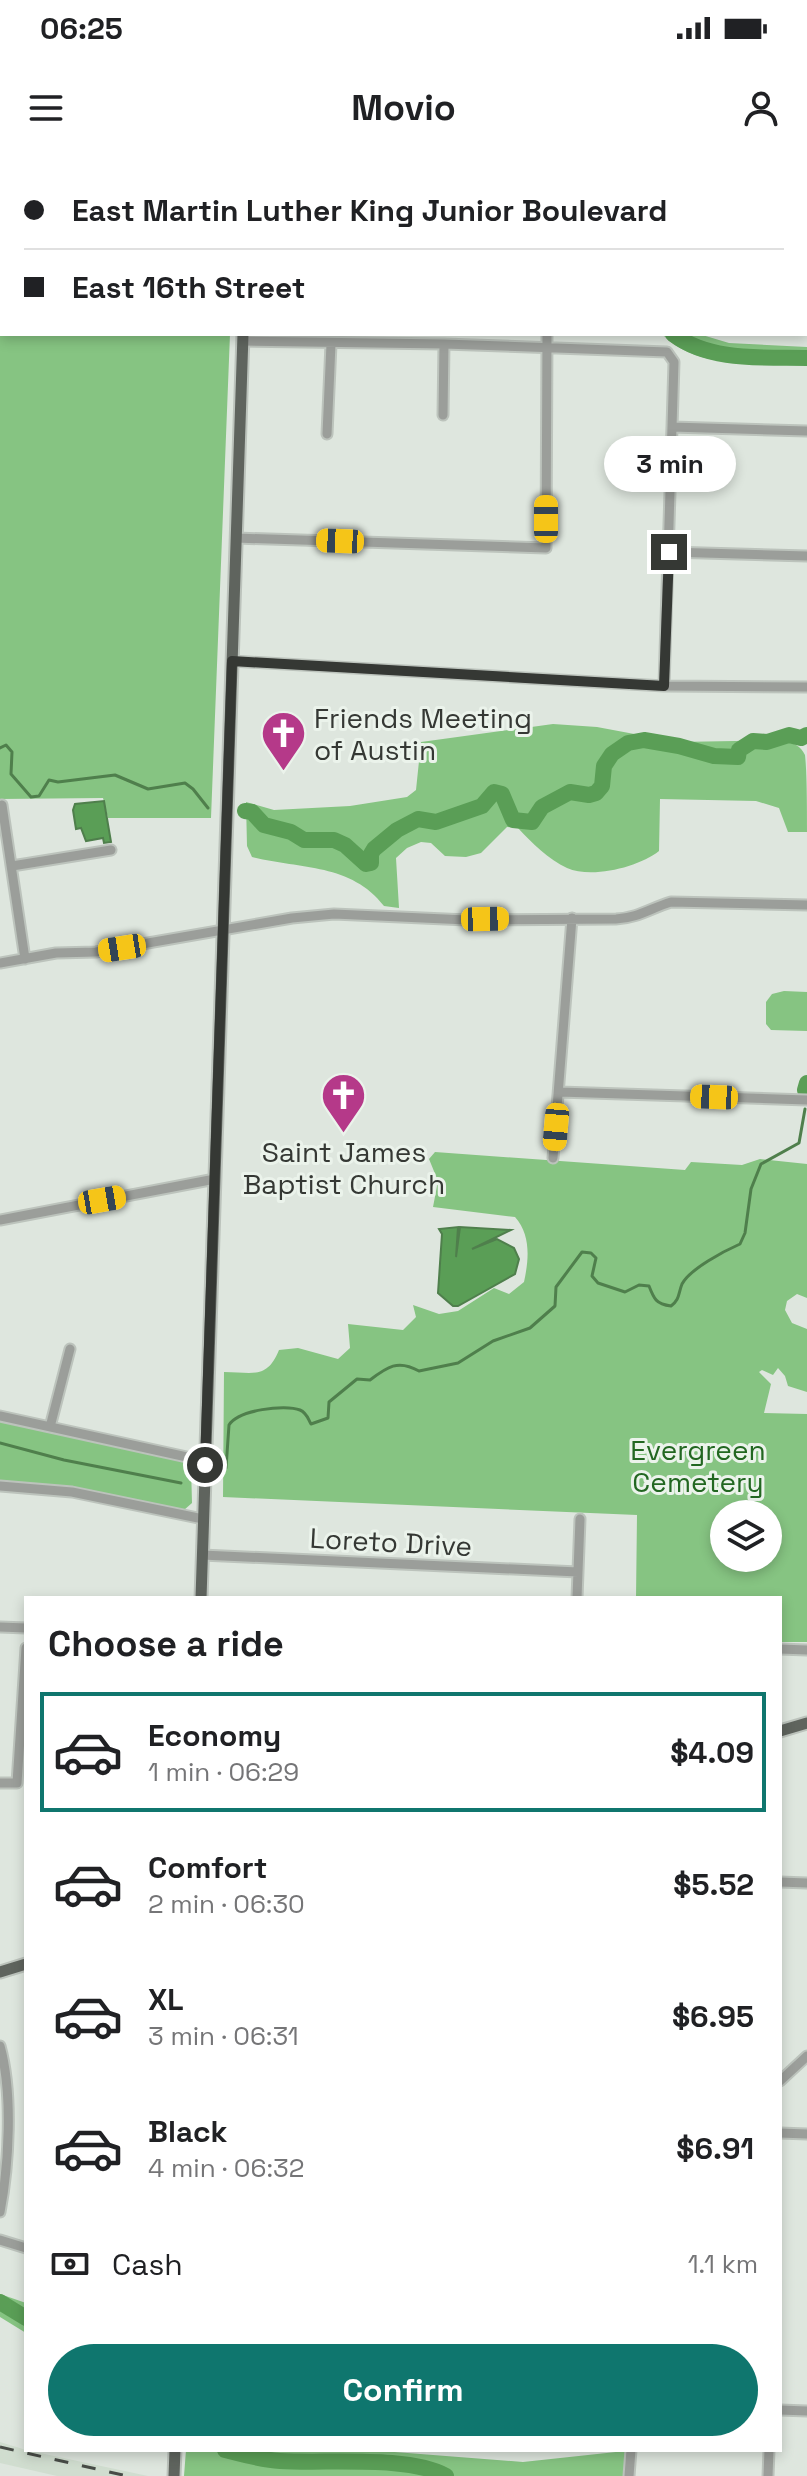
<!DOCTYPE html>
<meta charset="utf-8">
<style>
:root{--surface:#fff;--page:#f2f2f2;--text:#202124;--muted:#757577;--line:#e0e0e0;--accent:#0f766e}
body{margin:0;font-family:"Space Grotesk",sans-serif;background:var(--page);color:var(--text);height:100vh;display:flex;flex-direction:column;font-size:30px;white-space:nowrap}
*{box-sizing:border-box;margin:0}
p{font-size:26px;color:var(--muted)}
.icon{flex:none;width:44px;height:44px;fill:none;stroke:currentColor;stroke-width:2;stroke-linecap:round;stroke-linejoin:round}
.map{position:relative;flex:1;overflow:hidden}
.panel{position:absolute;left:24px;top:1436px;width:758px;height:856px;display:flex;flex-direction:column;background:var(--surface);border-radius:0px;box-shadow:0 4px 12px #0003}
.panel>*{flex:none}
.hud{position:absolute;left:0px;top:0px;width:808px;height:176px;box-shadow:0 4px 12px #0003;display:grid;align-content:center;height:176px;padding:0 24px;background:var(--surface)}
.controls{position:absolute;left:710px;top:1340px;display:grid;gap:16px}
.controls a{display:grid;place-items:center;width:72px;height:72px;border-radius:50%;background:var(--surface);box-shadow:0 4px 12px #0003;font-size:40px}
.end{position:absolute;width:36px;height:36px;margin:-18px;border:10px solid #353834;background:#fff;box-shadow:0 0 0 4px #fff}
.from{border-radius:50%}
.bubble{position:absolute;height:56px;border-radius:28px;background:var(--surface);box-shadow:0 4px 12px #0003;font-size:26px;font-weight:600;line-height:56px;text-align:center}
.car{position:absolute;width:24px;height:48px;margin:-24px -12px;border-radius:10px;box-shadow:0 0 6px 2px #0007;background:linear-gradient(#f5c518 24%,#345 0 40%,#f5c518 0 76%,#345 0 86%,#f5c518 0)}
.hud b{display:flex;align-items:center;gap:28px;height:76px;font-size:30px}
.hud b+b{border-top:2px solid var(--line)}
.hud i{width:20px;height:20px;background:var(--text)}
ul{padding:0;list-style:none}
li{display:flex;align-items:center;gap:24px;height:120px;margin:0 16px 12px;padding:0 8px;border:4px solid transparent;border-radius:0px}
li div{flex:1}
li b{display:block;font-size:30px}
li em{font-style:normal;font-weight:600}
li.current{border-color:var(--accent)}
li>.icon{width:72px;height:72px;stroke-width:1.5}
h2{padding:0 24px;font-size:36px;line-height:96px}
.pay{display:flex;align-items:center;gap:20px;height:88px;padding:0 24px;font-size:30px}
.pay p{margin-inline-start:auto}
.action{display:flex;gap:16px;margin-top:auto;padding:16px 24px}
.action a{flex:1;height:92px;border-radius:48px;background:var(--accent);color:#fff;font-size:32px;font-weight:600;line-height:92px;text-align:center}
.status{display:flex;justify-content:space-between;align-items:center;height:56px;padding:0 40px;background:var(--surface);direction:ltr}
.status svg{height:22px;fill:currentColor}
header{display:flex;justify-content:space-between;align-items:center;height:104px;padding:0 24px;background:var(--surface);font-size:36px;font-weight:600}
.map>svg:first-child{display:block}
.built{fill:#d0ddcf}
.green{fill:#86c482;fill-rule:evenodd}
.water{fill:#5a9e56;stroke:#4f7f4c;stroke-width:2}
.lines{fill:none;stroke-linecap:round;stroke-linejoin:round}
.stream{stroke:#4f7f4c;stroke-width:3}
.river{stroke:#5a9e56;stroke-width:16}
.minor-casing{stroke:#bcc3bc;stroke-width:13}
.major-casing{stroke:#bcc3bc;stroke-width:15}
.minor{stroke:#9b9e9a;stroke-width:9}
.major{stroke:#5f645e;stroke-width:11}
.rail{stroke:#484c47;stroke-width:3;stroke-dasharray:14 14;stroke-linecap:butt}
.route{stroke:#353834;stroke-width:10}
.labels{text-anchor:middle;stroke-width:6;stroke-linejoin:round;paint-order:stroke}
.poi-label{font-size:28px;fill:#353834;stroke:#ebf3eb;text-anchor:start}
.park-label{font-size:28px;fill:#226721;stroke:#ebf3eb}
.street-label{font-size:28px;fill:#353834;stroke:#ebf3eb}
</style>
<div class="status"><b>06:25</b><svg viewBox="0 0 49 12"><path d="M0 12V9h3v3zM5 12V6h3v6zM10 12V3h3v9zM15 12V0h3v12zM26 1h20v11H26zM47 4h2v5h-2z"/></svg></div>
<header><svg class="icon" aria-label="menu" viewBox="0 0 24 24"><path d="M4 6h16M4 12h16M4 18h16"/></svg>Movio<svg class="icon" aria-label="person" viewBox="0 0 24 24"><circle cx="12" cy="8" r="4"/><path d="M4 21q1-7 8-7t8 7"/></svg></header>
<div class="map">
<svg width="807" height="2316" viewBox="0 0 807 2316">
<rect width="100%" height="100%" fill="#dee6de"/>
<path class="built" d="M 0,2282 L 26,2290 L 148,2316 L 57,2316 L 0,2303 Z"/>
<path class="green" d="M 0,0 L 238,0 L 2,2 L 2,174 L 230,174 L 211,658 L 108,658 L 103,638 L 0,639 Z
M 662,174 L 699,174 L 729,183 L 807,187 L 807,204 C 760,202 697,211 662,174 Z
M 553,564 L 597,567 L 677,582 L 785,580 C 793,583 801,586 805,595 C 807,613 807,651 807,672 L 788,672 L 779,648 L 756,641 L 660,639 L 659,691 C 639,707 592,719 567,708 C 549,700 531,682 518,668 L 507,667 L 481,693 L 466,697 L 445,696 L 431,683 L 421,682 L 407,688 L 396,698 L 399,748 L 384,746 C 351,703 299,709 252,697 L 247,686 L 246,642 L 274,650 L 350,646 L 407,637 L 416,630 L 421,582 Z
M 784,831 L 807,832 L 807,871 L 771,870 L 766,864 L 766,842 L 772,834 Z
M 435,992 L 685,1010 L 691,1002 L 742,1005 L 760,999 L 807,1004 L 807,1138 L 797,1134 L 787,1141 L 785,1150 L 792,1163 L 807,1169 L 807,1232 L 788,1226 L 785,1216 L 778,1208 L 773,1215 L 762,1210 L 759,1212 L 771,1224 L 764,1253 L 807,1254 L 807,1482 L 780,1482 L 780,1438 L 636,1438 L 637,1355 L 223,1337 L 224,1212 C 252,1212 267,1220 279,1190 L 298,1188 L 338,1199 L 350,1188 L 348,1164 L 403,1170 L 416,1157 L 413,1145 L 439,1154 L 458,1151 L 494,1128 L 509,1134 L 524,1122 C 529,1099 531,1075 515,1057 L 433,1047 L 438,1021 L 429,999 ZM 724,1354 L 768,1354 L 768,1398 L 724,1398 Z
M 0,1261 L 185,1301 L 191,1306 L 192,1343 L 184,1350 L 59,1326 L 0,1320 Z
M 0,2134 L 26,2143 L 26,2173 L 0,2157 Z
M 186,2290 L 369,2290 L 523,2302 L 625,2291 L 624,2316 L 184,2316 Z"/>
<path class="water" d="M 104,641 L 111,682 L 104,683 L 103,678 L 86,681 L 81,668 L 76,669 L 73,650 L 75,644 Z
M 458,1067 L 456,1097 L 460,1067 L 511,1070 L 472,1089 L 497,1079 L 514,1088 L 519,1099 L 515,1114 L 458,1146 L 453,1146 L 438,1133 L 442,1074 L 439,1069 Z"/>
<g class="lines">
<path class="stream" d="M 0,588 L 6,585 L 12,592 L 11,614 L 31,637 L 39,636 L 49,620 L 58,622 L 115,615 L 148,629 L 185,623 L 193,629 L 208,648
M 0,1283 L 64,1300 L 181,1323
M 226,1308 L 229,1265 C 238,1250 285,1244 300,1250 C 307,1253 308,1259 311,1264 L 328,1258 L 329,1242 L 357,1219 L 370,1220 C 387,1207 398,1199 419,1211 L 458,1203 L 493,1181 L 530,1168 L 555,1146 L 556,1127 L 582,1092 L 591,1093 L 596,1098 L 592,1116 L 598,1123 L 625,1132 L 639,1125 L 649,1126 C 654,1139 656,1144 671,1146 C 680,1139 678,1134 682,1124 C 690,1109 724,1091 740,1084 L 745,1073 L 751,1029 L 761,1004 L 799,983 L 805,949"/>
<path class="river" d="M 570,0 L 571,2
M 673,174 C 710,202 763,197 807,198
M 245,651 L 252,652 L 264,665 L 291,672 L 304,680 L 334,680 L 345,685 L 366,704 L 371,703 L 371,694 L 374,689 L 397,670 L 418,659 L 436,662 L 482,646 L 494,632 L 502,634 L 513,660 L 532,662 L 542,647 L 570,632 L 589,635 L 596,633 L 602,626 L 604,606 L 612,594 L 628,583 L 644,580 L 679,586 L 714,596 L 738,597 L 739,590 L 753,581 L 767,582 L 789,575 L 801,578 L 807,575
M 805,930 L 807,923
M 0,2142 L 26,2158
M 225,2290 C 242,2294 261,2300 280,2301 C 324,2304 409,2295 446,2316"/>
<defs>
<path id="minor" d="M 655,0 L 656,2
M 806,122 L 807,122
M 243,181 L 444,184 L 667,192 L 674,202 L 664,526
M 443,255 L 444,184
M 672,267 L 807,271
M 327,274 L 331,184
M 236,378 L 546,388 L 547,174
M 669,392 L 807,396
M 232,501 L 664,526 L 807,527
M 2,645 L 25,799
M 12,706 L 111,690
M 0,803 L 56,793 L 96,792 L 292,758 L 334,754 L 467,760 L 616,759 C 638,758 651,748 671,742 L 807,745
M 559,932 L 807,940
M 553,998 L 572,758
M 0,1060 L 215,1019
M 0,1256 L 205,1301
M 50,1267 L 70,1189
M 0,1326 L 72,1332 L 203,1359
M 202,1395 L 578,1412
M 577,1438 L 580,1359
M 0,1467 L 26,1468
M 780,1489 L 807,1490
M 0,1623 L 17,1623 L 26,1488
M 780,1722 L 807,1723
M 0,1886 C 13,1933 9,2005 0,2052
M 780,1921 L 807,1896
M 780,1973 L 807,1974
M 0,2080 L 26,2088
M 780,2250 L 807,2251
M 629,2316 L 631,2290
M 768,2316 L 769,2290"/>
<path id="major" d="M 247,2 L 247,0
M 201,1438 L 243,174
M 780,1571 L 807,1563
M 0,1812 L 26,1804
M 174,2316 L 175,2290"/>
</defs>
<use href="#minor" class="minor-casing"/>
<use href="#major" class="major-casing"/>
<use href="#minor" class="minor"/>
<use href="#major" class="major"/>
<path class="rail" d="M 0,2287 L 127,2316"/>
</g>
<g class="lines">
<path class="route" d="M 205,1305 L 232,501 L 664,526 L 669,392"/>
</g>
<defs>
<symbol id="church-pin" viewBox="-11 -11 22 30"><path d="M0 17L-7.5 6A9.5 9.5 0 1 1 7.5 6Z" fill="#b53989" stroke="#ebf3eb"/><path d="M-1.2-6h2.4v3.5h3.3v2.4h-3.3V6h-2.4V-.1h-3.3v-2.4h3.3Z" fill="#fff"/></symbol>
</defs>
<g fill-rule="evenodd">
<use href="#church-pin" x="258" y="548" width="51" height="69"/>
<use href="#church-pin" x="318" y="910" width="51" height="69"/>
</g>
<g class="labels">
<g class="poi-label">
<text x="314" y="568">Friends Meeting<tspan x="314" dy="32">of Austin</tspan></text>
<text x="344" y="1002" text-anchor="middle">Saint James<tspan x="344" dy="32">Baptist Church</tspan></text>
</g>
<g class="park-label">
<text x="698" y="1300">Evergreen<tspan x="698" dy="32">Cemetery</tspan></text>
</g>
<g class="street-label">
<text transform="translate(391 1382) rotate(3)" y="10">Loreto Drive</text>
</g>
</g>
</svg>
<div class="controls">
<a><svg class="icon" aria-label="layers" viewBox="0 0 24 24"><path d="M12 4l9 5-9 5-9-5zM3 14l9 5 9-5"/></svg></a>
</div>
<i class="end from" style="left:205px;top:1305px"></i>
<i class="end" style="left:669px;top:392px"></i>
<div class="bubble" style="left:604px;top:276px;width:132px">3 min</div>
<i class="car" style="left:546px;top:359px;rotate:0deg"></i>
<i class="car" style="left:340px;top:381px;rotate:272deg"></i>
<i class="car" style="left:485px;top:759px;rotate:89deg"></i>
<i class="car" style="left:122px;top:788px;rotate:261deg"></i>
<i class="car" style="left:714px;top:937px;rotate:272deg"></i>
<i class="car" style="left:556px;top:967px;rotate:185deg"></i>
<i class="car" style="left:102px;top:1040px;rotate:80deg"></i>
<div class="hud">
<b><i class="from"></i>East Martin Luther King Junior Boulevard</b>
<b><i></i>East 16th Street</b>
</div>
<section class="panel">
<h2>Choose a ride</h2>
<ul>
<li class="current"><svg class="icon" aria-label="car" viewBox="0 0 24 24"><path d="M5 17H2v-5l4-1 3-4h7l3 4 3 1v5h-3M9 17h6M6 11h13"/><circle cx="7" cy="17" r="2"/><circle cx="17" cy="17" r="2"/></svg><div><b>Economy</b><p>1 min · 06:29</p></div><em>$4.09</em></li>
<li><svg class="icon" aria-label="car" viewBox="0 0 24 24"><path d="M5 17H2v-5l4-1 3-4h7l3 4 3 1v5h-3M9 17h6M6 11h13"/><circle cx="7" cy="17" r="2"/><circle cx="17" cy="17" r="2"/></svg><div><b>Comfort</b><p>2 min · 06:30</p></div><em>$5.52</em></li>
<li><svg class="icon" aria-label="car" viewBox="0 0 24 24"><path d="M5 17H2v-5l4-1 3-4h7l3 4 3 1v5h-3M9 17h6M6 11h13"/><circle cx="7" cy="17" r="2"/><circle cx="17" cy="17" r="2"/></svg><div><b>XL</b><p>3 min · 06:31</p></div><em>$6.95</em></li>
<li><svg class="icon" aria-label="car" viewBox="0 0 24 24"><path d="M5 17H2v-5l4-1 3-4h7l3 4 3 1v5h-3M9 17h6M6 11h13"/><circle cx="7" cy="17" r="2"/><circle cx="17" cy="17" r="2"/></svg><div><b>Black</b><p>4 min · 06:32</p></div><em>$6.91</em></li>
</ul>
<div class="pay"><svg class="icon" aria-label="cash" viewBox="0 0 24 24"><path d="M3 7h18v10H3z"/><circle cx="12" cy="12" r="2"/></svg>Cash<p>1.1 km</p></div>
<div class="action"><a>Confirm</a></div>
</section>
</div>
